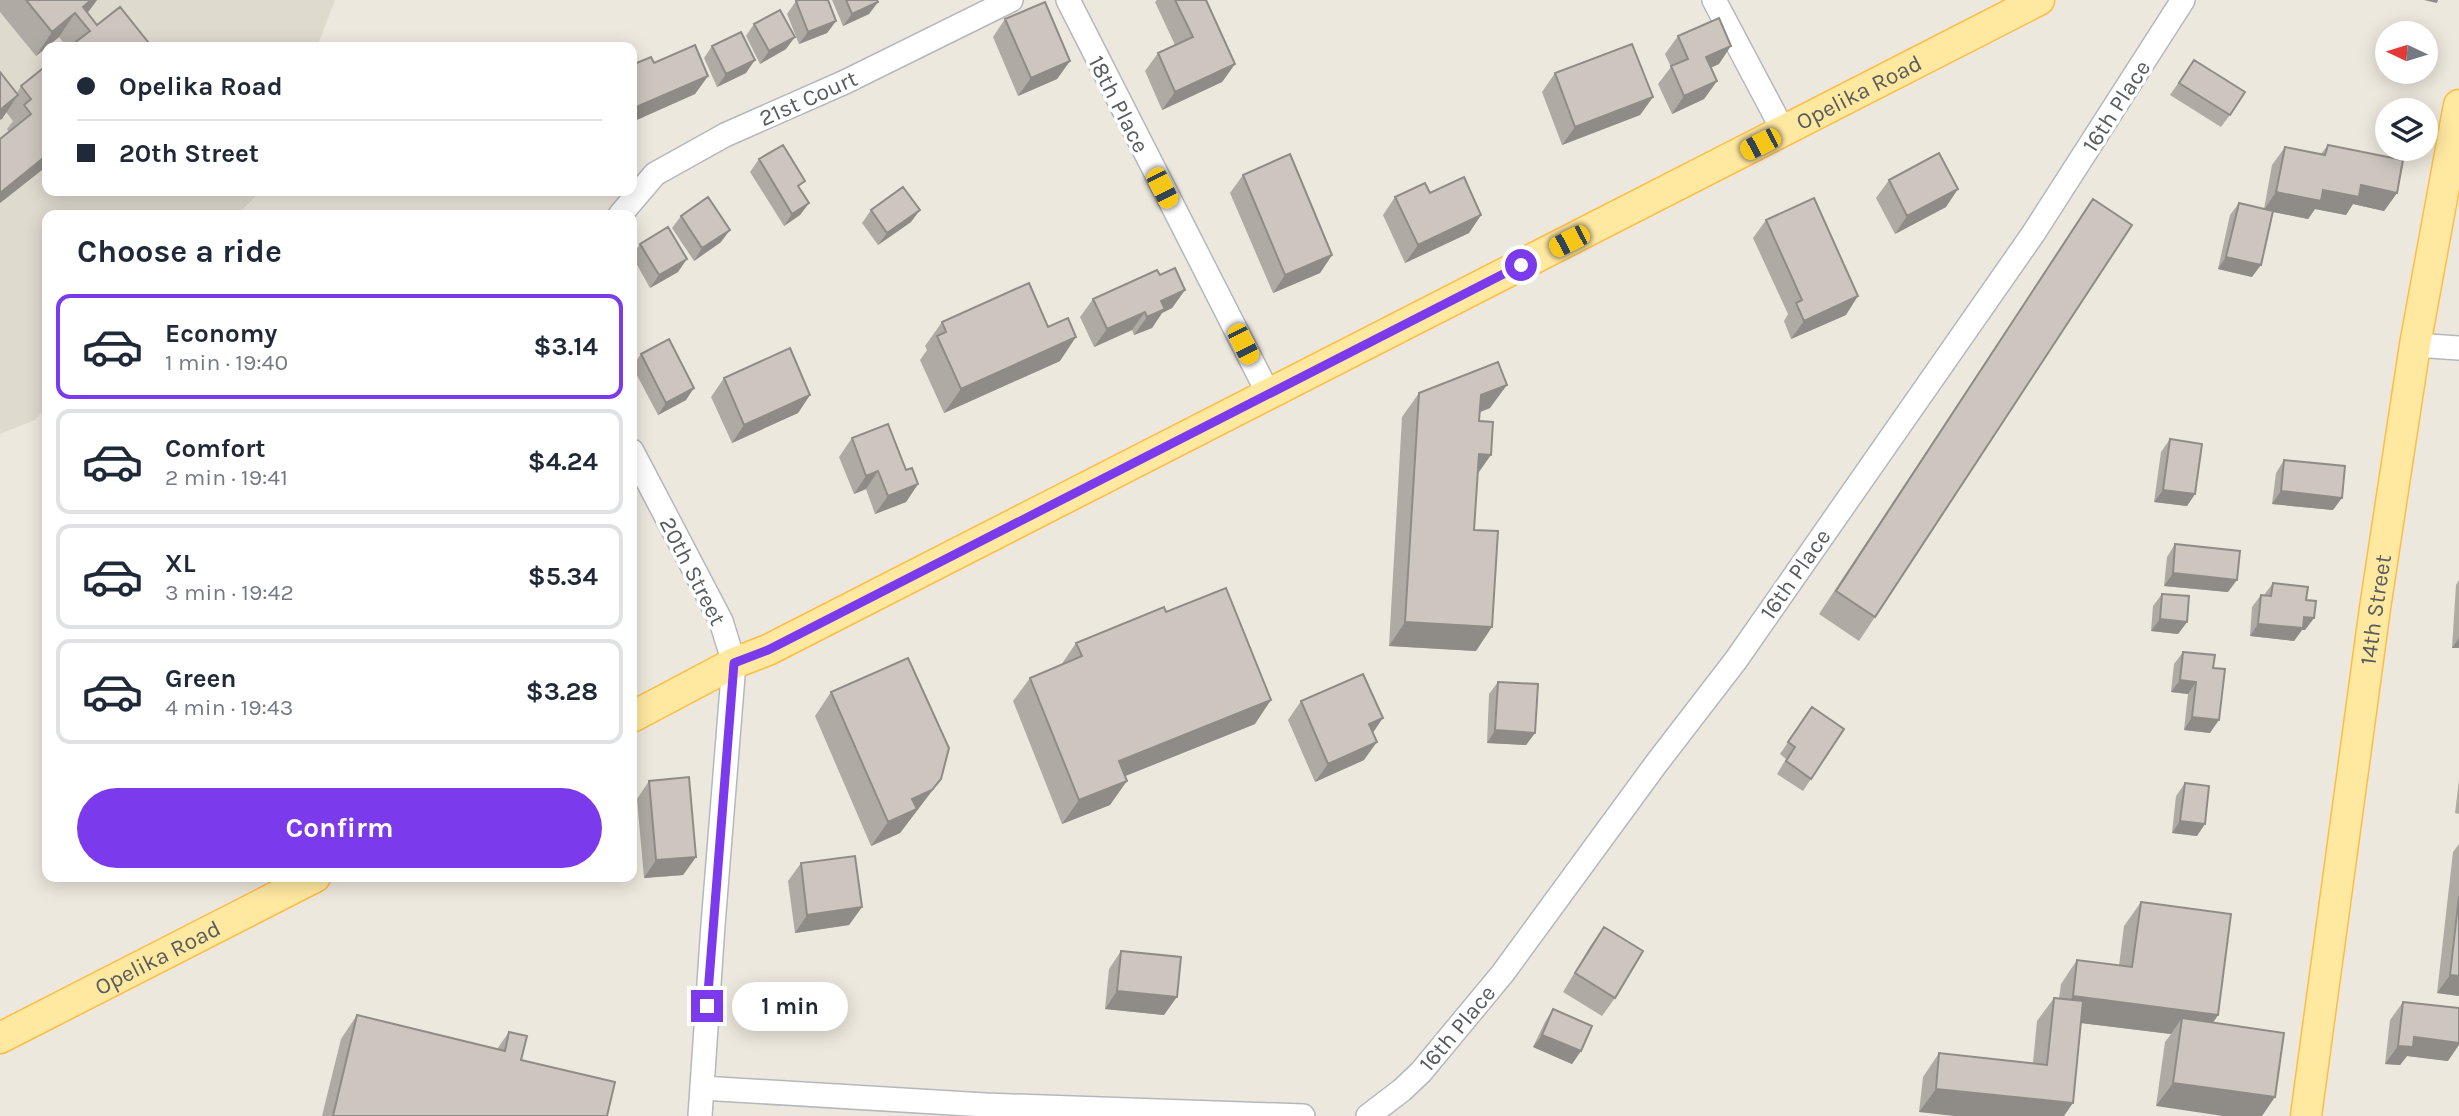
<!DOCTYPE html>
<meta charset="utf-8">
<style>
:root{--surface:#fff;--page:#f6f6f7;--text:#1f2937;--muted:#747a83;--line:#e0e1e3;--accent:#7c3aed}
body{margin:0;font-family:Karla,sans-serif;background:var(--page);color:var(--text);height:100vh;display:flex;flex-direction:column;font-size:26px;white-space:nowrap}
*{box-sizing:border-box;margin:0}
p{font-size:23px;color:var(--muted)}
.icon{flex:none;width:38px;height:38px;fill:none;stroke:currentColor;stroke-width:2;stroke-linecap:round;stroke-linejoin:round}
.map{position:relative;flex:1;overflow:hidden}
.panel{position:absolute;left:42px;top:210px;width:595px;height:672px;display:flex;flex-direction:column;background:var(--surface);border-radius:14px;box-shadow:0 4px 18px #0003}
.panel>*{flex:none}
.hud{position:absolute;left:42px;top:42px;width:595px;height:154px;border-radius:14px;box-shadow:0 4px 18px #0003;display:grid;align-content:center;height:154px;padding:0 35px;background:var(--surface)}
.needle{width:46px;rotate:274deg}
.controls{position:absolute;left:2375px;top:21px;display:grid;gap:14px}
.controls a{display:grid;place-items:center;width:63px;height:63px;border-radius:50%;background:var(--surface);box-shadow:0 4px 18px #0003;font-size:35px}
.end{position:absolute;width:32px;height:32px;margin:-16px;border:9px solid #7c3aed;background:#fff;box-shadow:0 0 0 4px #fff}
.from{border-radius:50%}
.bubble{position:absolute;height:49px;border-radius:24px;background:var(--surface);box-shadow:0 4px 18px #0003;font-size:23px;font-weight:700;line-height:49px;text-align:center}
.car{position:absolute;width:21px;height:42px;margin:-21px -10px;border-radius:9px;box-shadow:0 0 5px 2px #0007;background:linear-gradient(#f5c518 24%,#345 0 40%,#f5c518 0 76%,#345 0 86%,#f5c518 0)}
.hud b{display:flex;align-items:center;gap:24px;height:66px;font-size:26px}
.hud b+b{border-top:2px solid var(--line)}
.hud i{width:18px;height:18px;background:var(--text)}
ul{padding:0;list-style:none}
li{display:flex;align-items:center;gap:21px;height:105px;margin:0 14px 10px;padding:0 21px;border:4px solid var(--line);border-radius:14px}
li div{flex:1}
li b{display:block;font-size:26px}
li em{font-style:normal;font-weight:700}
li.current{border-color:var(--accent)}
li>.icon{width:63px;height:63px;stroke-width:1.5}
h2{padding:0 35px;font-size:32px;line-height:84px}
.cta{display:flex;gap:14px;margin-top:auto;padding:14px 35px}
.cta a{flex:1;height:80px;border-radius:42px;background:var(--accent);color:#fff;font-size:28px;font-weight:700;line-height:80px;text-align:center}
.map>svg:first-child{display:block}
.education{fill:#dfdace}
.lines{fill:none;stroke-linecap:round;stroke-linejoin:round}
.minor-casing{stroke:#b4b8bd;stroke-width:26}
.major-casing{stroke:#ffbc44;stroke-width:33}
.minor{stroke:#fff;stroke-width:23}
.major{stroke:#ffe8a0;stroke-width:30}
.wall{fill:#afaaa4}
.shaded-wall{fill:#8f8b86}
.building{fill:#ccc6bf;stroke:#8f8b86;stroke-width:2}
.route{stroke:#7c3aed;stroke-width:9}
.labels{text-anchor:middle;stroke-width:7;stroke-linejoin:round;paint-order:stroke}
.street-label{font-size:23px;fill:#575c61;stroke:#fff}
</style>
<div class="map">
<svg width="2459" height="1116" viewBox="0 0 2459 1116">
<rect width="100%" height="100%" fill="#ede8dd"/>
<path class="education" d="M 0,0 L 335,0 L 317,47 L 47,47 L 47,191 L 261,191 L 237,215 L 47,215 L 47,407 L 35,420 L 0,434 Z"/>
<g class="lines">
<defs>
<path id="minor" d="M 1068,0 L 1268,393
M 1714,0 L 1784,132
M 620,215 L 655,174 L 725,135 L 845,82 L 1011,0
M 2415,345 L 2459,348
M 632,451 L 721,621 L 734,663 L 713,925 L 700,1116
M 702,1088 L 985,1105 L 1303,1116
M 1368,1116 L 1402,1090 L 1421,1072 L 1503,973 L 1656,764 L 1736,660 L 2033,234 L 2183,0"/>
<g id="major">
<path id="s1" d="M 632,717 L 734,663 L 768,650 L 2039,0"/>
<path id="s2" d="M 0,1038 L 315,877"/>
<path id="s3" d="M 2306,1116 L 2375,608 L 2415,345 L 2459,105"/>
</g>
</defs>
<use href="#minor" class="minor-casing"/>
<use href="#major" class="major-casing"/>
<use href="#minor" class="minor"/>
<use href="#major" class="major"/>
</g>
<path class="wall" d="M 0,0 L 97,0 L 87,13 L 97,25 L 152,47 L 67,47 L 59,37 L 36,56 L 0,12 Z
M 832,0 L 877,0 L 878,2 L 869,14 L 843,26 Z
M 1157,0 L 1206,0 L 1235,64 L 1222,82 L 1162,110 L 1145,71 L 1158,53 L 1175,45 L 1155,2 Z
M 796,1 L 836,21 L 827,33 L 799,44 L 787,14 Z
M 1005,19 L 1070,61 L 1057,79 L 1018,96 L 993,37 Z
M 754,24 L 786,49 L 760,64 L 746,36 Z
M 1678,36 L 1719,64 L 1711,68 L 1717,81 L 1704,99 L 1672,114 L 1658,84 L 1671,67 L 1665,54 Z
M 712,46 L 746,73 L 717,87 L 704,58 Z
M 2194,60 L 2230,115 L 2221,127 L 2170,95 Z
M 654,63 L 708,76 L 695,94 L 632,122 L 632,65 Z
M 47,65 L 47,166 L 0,203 L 0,139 L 9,132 L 7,129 L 13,121 L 6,112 L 2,119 L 21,86 Z
M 1555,73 L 1653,97 L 1640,115 L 1562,145 L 1542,92 Z
M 2328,145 L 2397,193 L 2384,211 L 2353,204 L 2346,215 L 2315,209 L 2308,219 L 2273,212 L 2252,277 L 2218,269 L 2230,215 L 2239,203 L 2264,209 L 2272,165 L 2285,147 L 2321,154 Z
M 759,159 L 800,189 L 809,203 L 800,215 L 784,226 L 750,172 Z
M 1243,175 L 1332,255 L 1320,273 L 1273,293 L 1230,193 Z
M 1889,180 L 1946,207 L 1895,234 L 1876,198 Z
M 1430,193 L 1481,215 L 1469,233 L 1405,263 L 1383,215 L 1395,197 Z
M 2093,199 L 1875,617 L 1859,641 L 1819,614 Z
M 871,210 L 911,222 L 878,245 L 862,223 Z
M 681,216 L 721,242 L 694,261 L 672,228 Z
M 1766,220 L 1846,315 L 1791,339 L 1784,321 L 1788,314 L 1753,238 Z
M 640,244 L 678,272 L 650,288 L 632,256 Z
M 1160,275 L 1185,290 L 1172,308 L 1162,313 L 1152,328 L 1134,335 L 1132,330 L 1094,347 L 1080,317 L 1093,299 Z
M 942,322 L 1060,361 L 944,413 L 920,360 L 927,350 L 925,346 Z
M 641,354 L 686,400 L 658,415 L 632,366 Z
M 724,378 L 810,395 L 798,413 L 732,443 L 711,397 Z
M 1419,393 L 1490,408 L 1480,412 L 1474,530 L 1476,651 L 1389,646 L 1402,417 Z
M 852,438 L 906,470 L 918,484 L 906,502 L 875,514 L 866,489 L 854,494 L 839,457 Z
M 2170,439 L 2195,494 L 2187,506 L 2154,502 L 2161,452 Z
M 2284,460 L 2333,510 L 2272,504 L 2276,473 Z
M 2175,544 L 2228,592 L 2164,586 L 2167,557 Z
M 2459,580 L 2459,648 L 2452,648 L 2456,585 Z
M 2273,583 L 2306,600 L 2314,618 L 2305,630 L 2302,630 L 2294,641 L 2250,636 L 2252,607 L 2261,595 L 2264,595 Z
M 2162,594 L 2187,622 L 2178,634 L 2151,631 L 2153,606 Z
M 1166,612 L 1255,724 L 1125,776 L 1110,805 L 1062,824 L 1013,701 L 1030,678 L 1061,665 L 1076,643 Z
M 2183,652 L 2213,668 L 2210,733 L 2184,730 L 2188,694 L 2171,692 L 2174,664 Z
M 1498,682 L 1535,733 L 1526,745 L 1487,743 L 1489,694 Z
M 831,692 L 941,779 L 900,833 L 871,846 L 815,716 Z
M 1301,701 L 1373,732 L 1364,760 L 1315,782 L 1288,720 Z
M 1812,707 L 1844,729 L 1803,791 L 1777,774 L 1786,759 L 1780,754 Z
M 2459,780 L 2459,814 L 2455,813 Z
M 649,781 L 696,857 L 683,875 L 644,878 L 637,799 Z
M 2185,783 L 2197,836 L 2172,833 L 2176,796 Z
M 2459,844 L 2459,996 L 2437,993 L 2453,852 Z
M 801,863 L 862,907 L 849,925 L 795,933 L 788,881 Z
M 2141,902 L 2218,1015 L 2213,1023 L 2284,1033 L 2156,1106 L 2165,1042 L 2171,1034 L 2081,1023 L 2064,1116 L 1919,1112 L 1923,1077 L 1939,1053 L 2033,1063 L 2037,1021 L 2054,998 L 2059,998 L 2061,984 L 2077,960 L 2119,966 L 2124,926 Z
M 1604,927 L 1615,998 L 1602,1016 L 1563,992 L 1591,945 Z
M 1121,951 L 1164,1015 L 1105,1009 L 1109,969 Z
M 2403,1002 L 2448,1061 L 2407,1056 L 2400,1065 L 2385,1064 L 2390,1020 Z
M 1553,1009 L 1581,1051 L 1572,1064 L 1533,1047 L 1545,1022 Z
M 357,1015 L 497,1049 L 509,1032 L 521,1060 L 607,1116 L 322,1116 L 341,1039 Z"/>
<path class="shaded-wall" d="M 91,0 L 97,0 L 89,11 L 80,19 L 83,7 Z
M 2424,0 L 2438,0 L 2437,3 Z
M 878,2 L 869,14 L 843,26 L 852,14 Z
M 75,13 L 59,37 L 36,56 L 52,32 Z
M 836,21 L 827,33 L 799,44 L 808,32 Z
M 795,37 L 786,49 L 760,64 L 769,51 Z
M 1731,46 L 1719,64 L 1693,75 L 1706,57 Z
M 755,60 L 746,73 L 717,87 L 726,74 Z
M 1070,61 L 1057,79 L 1018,96 L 1031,78 Z
M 1235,64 L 1222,82 L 1162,110 L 1175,92 Z
M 708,76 L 695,94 L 632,122 L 632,112 L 634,108 Z
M 1717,81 L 1704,99 L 1672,114 L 1684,96 Z
M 18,95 L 2,119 L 0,120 L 0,110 Z
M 1653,97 L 1640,115 L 1562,145 L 1575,127 Z
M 47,155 L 47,166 L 0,203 L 0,193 Z
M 2361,185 L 2397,193 L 2384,211 L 2353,204 L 2346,215 L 2315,209 L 2308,219 L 2264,210 L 2276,192 L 2323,190 Z
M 1958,189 L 1946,207 L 1895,234 L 1907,216 Z
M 809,203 L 800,215 L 784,226 L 792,214 Z
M 920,210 L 911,222 L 878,245 L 887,233 Z
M 1481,215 L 1469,233 L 1405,263 L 1418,245 Z
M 730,230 L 721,242 L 694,261 L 702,248 Z
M 1332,255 L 1320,273 L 1273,293 L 1285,275 Z
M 2226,257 L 2261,265 L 2252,277 L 2218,269 Z
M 687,259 L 678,272 L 650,288 L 659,275 Z
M 1185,290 L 1172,308 L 1162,313 L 1152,328 L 1134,335 L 1147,317 L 1161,301 Z
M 1858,296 L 1846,315 L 1791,339 L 1804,321 Z
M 1145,312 L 1132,330 L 1094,347 L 1107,329 Z
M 1076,337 L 1060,361 L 944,413 L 961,389 Z
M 1507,385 L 1490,408 L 1465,418 L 1481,395 Z
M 694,388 L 686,400 L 658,415 L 666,403 Z
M 810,395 L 798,413 L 732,443 L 744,425 Z
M 1479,454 L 1491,455 L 1474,479 Z
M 878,471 L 866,489 L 854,494 L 866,476 Z
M 918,484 L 906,502 L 875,514 L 888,496 Z
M 2163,490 L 2195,494 L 2187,506 L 2154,502 Z
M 2281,491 L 2342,498 L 2333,510 L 2272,504 Z
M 2173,573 L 2237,580 L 2228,592 L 2164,586 Z
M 2304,617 L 2314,618 L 2305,630 L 2302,630 L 2294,641 L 2250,636 L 2258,624 Z
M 2160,619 L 2187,622 L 2178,634 L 2151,631 Z
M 1405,622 L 1492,627 L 1476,651 L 1389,646 Z
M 2459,638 L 2459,648 L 2452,648 Z
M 2180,680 L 2196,682 L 2188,694 L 2171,692 Z
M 1271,700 L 1255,724 L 1103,785 L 1119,761 Z
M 2192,717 L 2219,720 L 2210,733 L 2184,730 Z
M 1383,718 L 1370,737 L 1369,724 Z
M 1495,730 L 1535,733 L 1526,745 L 1487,743 Z
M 1377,742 L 1364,760 L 1315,782 L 1328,764 Z
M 941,779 L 900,833 L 871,846 L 888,822 L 912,799 Z
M 1127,781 L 1110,805 L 1062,824 L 1079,800 Z
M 2180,821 L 2205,824 L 2197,836 L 2172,833 Z
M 696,857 L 683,875 L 644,878 L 656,860 Z
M 862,907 L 849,925 L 795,933 L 807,915 Z
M 2450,975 L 2459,976 L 2459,996 L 2437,993 Z
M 1117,991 L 1177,997 L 1164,1015 L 1105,1009 Z
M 2073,996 L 2218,1015 L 2202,1038 L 2182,1018 L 2171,1034 L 2056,1020 Z
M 1542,1035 L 1581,1051 L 1572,1064 L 1533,1047 Z
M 2414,1037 L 2459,1043 L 2459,1045 L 2448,1061 L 2407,1056 L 2400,1065 L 2385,1064 L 2398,1046 Z
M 2173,1083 L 2275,1097 L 2262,1116 L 2223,1116 L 2156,1106 Z
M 1936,1089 L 2073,1103 L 2064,1116 L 1954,1116 L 1919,1112 Z"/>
<path class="building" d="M 26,0 L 91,0 L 83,7 L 97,25 L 120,7 L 152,47 L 69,47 L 90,31 L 75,13 L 52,32 Z
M 799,0 L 828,0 L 836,21 L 808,32 L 796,1 Z
M 846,0 L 877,0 L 878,2 L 852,14 Z
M 1175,0 L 1206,0 L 1235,64 L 1175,92 L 1158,53 L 1193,37 Z
M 1045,2 L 1070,61 L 1031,78 L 1005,19 Z
M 780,10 L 795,37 L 769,51 L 754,24 Z
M 1719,18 L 1731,46 L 1706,57 L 1717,81 L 1684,96 L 1671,66 L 1688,59 L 1678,36 Z
M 741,32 L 755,60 L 726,74 L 712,46 Z
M 1632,44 L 1653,97 L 1575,127 L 1555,73 Z
M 695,45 L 708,76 L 634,108 L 632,103 L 632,84 L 636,82 L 632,71 L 632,65 L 651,57 L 654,63 Z
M 2194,60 L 2245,92 L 2230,115 L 2179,83 Z
M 47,65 L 47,155 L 0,193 L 0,139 L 31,114 L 24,105 L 31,99 L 21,86 Z
M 0,72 L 18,95 L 0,110 Z
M 783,145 L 805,181 L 798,186 L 809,203 L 792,214 L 759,159 Z
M 2328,145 L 2403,160 L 2397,193 L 2361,185 L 2359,197 L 2323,190 L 2321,201 L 2276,192 L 2285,147 L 2325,155 Z
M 1939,153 L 1958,189 L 1907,216 L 1889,180 Z
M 1290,154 L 1332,255 L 1285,275 L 1243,175 Z
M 1464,177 L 1481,215 L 1418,245 L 1395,197 L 1425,183 L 1430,193 Z
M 903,187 L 920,210 L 887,233 L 871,210 Z
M 708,197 L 730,230 L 702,248 L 681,216 Z
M 1814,198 L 1858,296 L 1804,321 L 1796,303 L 1802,300 L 1766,220 Z
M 2093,199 L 2132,225 L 1875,617 L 1836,591 Z
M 2239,203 L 2273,211 L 2261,265 L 2226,257 Z
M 668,227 L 687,259 L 659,275 L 640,244 Z
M 1175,268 L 1185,290 L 1161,301 L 1165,309 L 1147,317 L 1145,312 L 1107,329 L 1093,299 L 1157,270 L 1160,275 Z
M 1029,283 L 1048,327 L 1068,318 L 1076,337 L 961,389 L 937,336 L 946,332 L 942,322 Z
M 669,339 L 694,388 L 666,403 L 641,354 Z
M 790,348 L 810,395 L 744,425 L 724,378 Z
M 1498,362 L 1507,385 L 1481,395 L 1479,421 L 1493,422 L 1491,455 L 1479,454 L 1474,530 L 1498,531 L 1492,627 L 1405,622 L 1419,393 Z
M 888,424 L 906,470 L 912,468 L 918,484 L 888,496 L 878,471 L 866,476 L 852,438 Z
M 2170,439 L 2202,444 L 2195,494 L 2163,490 Z
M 2284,460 L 2345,466 L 2342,498 L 2281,491 Z
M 2175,544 L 2240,551 L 2237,580 L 2173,573 Z
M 2273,583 L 2308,587 L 2306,600 L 2316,601 L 2314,618 L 2304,617 L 2303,628 L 2258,624 L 2261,595 L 2271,596 Z
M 1226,588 L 1271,700 L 1119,761 L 1127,781 L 1079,800 L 1030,678 L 1082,656 L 1076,643 L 1164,607 L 1166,612 Z
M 2162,594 L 2189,596 L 2187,622 L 2160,619 Z
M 2183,652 L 2215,655 L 2213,668 L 2225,669 L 2219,720 L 2192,717 L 2196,682 L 2180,680 Z
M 908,658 L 949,748 L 941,779 L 932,790 L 912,799 L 917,809 L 888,822 L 831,692 Z
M 1363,674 L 1383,718 L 1369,724 L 1377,742 L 1328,764 L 1301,701 Z
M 1498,682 L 1538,684 L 1535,733 L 1495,730 Z
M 1812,707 L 1844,729 L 1811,779 L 1786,761 L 1795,747 L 1788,742 Z
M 689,777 L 696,857 L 656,860 L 649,781 Z
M 2185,783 L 2209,786 L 2205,824 L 2180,821 Z
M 855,856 L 862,907 L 807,915 L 801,863 Z
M 2459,896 L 2459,976 L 2450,975 Z
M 2141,902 L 2231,914 L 2218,1015 L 2073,996 L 2077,960 L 2132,967 Z
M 1604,927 L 1643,951 L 1615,998 L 1575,973 Z
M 1121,951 L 1181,957 L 1177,997 L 1117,991 Z
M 2054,998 L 2083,1001 L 2073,1103 L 1936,1089 L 1939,1053 L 2047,1065 Z
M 2403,1002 L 2459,1008 L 2459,1043 L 2414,1037 L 2413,1047 L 2398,1046 Z
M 1553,1009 L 1592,1026 L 1581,1051 L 1542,1035 Z
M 357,1015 L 505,1051 L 509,1032 L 527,1036 L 521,1060 L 615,1082 L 607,1116 L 333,1116 Z
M 2182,1018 L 2284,1033 L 2275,1097 L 2173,1083 Z"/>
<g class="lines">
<path class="route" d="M 707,1006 L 734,663 L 768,650 L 1521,265"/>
</g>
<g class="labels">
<g class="street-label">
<text dy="8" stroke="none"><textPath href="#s1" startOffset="1377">Opelika Road</textPath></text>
<text transform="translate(808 98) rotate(-24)" y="8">21st Court</text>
<text transform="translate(1119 104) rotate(63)" y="8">18th Place</text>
<text transform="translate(2116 106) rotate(-57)" y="8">16th Place</text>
<text transform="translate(693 571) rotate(63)" y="8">20th Street</text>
<text transform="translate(1795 574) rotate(-55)" y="8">16th Place</text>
<text dy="8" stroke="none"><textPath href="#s3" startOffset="511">14th Street</textPath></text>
<text dy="8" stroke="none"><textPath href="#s2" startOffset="177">Opelika Road</textPath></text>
<text transform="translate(1457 1028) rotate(-50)" y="8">16th Place</text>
</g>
</g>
</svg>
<div class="controls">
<a><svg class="needle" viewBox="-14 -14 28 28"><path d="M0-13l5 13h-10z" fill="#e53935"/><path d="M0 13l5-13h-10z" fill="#747a83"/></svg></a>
<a><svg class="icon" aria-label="layers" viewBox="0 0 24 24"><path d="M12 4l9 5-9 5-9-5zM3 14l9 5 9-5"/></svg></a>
</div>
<i class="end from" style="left:1521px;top:265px"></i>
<i class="end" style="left:707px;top:1006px"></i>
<div class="bubble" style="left:732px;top:982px;width:116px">1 min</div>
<i class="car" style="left:1760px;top:144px;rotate:243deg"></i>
<i class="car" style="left:1162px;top:188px;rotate:153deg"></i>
<i class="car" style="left:1569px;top:241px;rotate:243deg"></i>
<i class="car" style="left:1243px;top:344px;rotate:153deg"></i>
<div class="hud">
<b><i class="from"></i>Opelika Road</b>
<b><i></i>20th Street</b>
</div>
<section class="panel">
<h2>Choose a ride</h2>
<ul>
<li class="current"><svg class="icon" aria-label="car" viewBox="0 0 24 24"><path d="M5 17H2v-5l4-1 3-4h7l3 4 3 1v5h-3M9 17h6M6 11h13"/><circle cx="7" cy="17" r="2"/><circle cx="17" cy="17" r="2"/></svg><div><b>Economy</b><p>1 min · 19:40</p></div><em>$3.14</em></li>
<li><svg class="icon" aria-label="car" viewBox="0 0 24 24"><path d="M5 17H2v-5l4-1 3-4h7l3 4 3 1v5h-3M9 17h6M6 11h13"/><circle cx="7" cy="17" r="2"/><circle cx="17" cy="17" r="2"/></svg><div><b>Comfort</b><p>2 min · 19:41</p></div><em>$4.24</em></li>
<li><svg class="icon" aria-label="car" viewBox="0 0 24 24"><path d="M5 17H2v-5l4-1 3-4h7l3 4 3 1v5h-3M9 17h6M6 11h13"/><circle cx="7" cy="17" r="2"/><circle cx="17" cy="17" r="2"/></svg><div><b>XL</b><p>3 min · 19:42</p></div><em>$5.34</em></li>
<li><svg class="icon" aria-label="car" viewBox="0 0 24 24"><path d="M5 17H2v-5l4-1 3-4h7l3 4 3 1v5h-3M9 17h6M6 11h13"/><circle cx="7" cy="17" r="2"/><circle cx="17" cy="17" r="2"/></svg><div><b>Green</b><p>4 min · 19:43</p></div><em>$3.28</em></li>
</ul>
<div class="cta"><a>Confirm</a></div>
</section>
</div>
